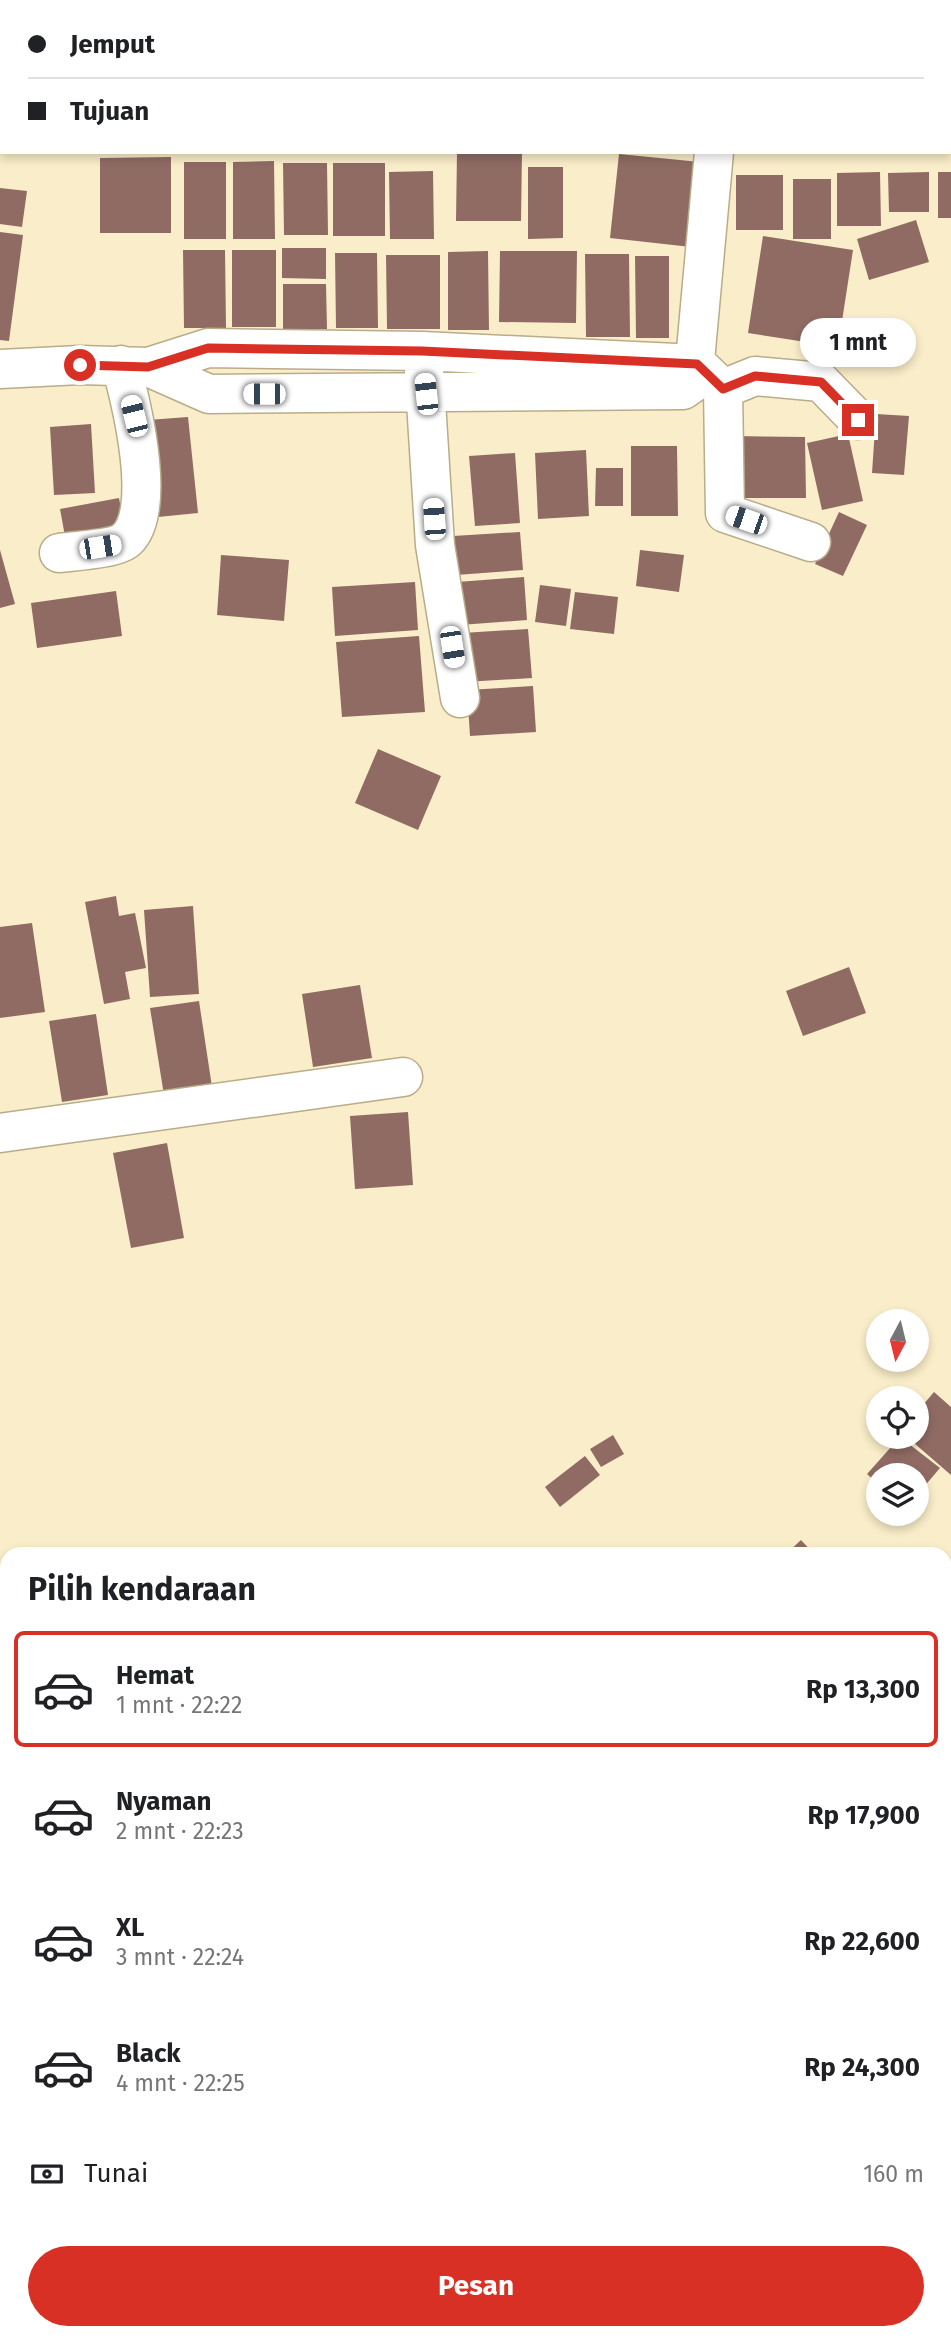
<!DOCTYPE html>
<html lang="id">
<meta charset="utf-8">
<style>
:root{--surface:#fff;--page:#f6f6f6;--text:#202124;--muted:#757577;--line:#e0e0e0;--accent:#d93025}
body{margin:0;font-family:"Fira Sans",sans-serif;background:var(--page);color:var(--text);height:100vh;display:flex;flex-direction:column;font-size:26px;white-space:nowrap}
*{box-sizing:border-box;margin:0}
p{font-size:23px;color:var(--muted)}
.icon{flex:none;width:38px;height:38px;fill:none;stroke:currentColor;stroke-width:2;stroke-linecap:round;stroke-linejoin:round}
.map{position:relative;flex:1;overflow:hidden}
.details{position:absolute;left:0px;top:1547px;width:952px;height:793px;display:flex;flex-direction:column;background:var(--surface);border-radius:21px 21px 0 0;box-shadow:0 4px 10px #0003}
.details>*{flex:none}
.banner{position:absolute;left:0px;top:0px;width:952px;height:154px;box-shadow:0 4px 10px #0003;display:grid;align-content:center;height:154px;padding:0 28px;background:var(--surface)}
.needle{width:46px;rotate:187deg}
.fabs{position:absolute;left:866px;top:1309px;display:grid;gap:14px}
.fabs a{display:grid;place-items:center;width:63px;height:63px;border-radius:50%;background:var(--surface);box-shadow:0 4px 10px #0003;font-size:35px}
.end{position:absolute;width:32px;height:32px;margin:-16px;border:9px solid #d93025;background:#fff;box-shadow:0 0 0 4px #fff}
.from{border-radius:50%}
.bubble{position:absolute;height:49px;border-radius:24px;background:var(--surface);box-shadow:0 4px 10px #0003;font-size:23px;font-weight:700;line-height:49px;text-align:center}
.car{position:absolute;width:21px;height:42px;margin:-21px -10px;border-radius:9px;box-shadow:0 0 5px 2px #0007;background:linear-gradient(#fff 24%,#345 0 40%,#fff 0 76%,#345 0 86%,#fff 0)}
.banner b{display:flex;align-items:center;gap:24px;height:66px;font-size:26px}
.banner b+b{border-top:2px solid var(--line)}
.banner i{width:18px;height:18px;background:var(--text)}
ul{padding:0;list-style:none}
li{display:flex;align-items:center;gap:21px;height:116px;margin:0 14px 10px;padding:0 14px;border:4px solid transparent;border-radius:10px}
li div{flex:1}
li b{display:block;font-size:26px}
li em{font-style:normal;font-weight:700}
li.on{border-color:var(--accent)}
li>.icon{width:63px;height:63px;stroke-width:1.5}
h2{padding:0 28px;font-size:32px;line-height:84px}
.pay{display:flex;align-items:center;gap:18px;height:77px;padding:0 28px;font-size:26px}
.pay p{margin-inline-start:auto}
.action{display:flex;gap:14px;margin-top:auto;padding:14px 28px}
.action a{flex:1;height:80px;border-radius:42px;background:var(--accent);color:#fff;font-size:28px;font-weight:700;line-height:80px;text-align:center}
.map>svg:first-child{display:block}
.building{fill:#906b64}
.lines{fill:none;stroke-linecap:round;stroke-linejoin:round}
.minor-casing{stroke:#b8ac89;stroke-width:41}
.minor{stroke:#fff;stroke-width:38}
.route{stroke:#d93025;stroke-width:9}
</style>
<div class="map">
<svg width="951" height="2339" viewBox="0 0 951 2339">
<rect width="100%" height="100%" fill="#faedc9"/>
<path class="building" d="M 457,152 L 522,152 L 521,221 L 456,221 Z
M 619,154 L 700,162 L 691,247 L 610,238 Z
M 171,157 L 171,233 L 100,233 L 100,158 Z
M 274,161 L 275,239 L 233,239 L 233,162 Z
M 184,162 L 226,162 L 226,239 L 184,239 Z
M 283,163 L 327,163 L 328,235 L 284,235 Z
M 333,163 L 385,163 L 385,236 L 333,236 Z
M 528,167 L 563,167 L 563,238 L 528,239 Z
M 433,171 L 434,239 L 390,239 L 389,172 Z
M 880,172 L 881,226 L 837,226 L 837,173 Z
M 929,172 L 929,212 L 889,212 L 888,173 Z
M 938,172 L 951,172 L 951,218 L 938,218 Z
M 736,175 L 783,175 L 783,230 L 736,230 Z
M 793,179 L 831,179 L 831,239 L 793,239 Z
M 0,188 L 27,191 L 22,227 L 0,224 Z
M 916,220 L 929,262 L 869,280 L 857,239 Z
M 0,232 L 23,235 L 9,341 L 0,340 Z
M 763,236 L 853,250 L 838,347 L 748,333 Z
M 282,248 L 326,248 L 326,279 L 282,278 Z
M 183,250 L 225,250 L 226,328 L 184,328 Z
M 232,250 L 276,250 L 276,327 L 232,327 Z
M 488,251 L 489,330 L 448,330 L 448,252 Z
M 500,251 L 577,251 L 576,323 L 499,322 Z
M 335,253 L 377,253 L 378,328 L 336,328 Z
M 585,254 L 629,254 L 630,337 L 586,337 Z
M 386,255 L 440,255 L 440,329 L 387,329 Z
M 635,256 L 669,256 L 669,338 L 636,338 Z
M 283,284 L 326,284 L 327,329 L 283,329 Z
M 876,414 L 909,416 L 904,475 L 872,473 Z
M 188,417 L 198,513 L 158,517 L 148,420 Z
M 91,424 L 95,493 L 54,495 L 50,427 Z
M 848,434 L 863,501 L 822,510 L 807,443 Z
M 733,436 L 805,437 L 806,498 L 733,498 Z
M 631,446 L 677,446 L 678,516 L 631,516 Z
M 586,450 L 589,516 L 538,519 L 535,453 Z
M 515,453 L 520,523 L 475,526 L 469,456 Z
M 596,468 L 623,468 L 623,506 L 595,506 Z
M 119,498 L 126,536 L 67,547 L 60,509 Z
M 839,512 L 867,525 L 843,576 L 815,564 Z
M 520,532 L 523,570 L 456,575 L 453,536 Z
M 0,550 L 15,604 L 0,608 Z
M 640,550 L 684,555 L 679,592 L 636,586 Z
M 221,555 L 289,560 L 284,621 L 217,615 Z
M 524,577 L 527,620 L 460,625 L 457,582 Z
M 415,582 L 418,630 L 335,636 L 332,587 Z
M 540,585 L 571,589 L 566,626 L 535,622 Z
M 116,591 L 122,636 L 37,648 L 31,603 Z
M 575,592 L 618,597 L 614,634 L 570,629 Z
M 528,629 L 532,678 L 465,682 L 462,633 Z
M 419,636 L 425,712 L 342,717 L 336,642 Z
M 533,686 L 536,732 L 470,736 L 467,690 Z
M 378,749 L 441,776 L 418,830 L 355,803 Z
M 116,896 L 119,916 L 135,913 L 146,968 L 125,972 L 130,999 L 104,1004 L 85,902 Z
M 193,906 L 199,994 L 150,997 L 144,910 Z
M 32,923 L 45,1012 L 0,1018 L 0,927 Z
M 849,967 L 866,1013 L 803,1036 L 786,991 Z
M 360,985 L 372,1058 L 313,1067 L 302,994 Z
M 199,1001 L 212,1087 L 164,1095 L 150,1008 Z
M 96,1014 L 108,1095 L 62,1102 L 49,1021 Z
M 408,1112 L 413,1185 L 355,1189 L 350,1116 Z
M 167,1143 L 184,1238 L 131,1248 L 113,1153 Z
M 934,1392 L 951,1407 L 951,1475 L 907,1437 L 917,1437 L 917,1412 Z
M 613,1435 L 624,1454 L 601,1467 L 590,1449 Z
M 900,1437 L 940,1468 L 917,1495 L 917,1475 L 878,1475 L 878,1484 L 867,1474 Z
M 585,1456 L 600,1475 L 560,1507 L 545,1487 Z
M 801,1540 L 814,1554 L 786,1554 Z
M 951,1630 L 951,1693 L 945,1696 L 945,1633 Z
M 945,1745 L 951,1755 L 951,1876 L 945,1866 Z
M 951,2263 L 951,2297 L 945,2281 L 945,2265 Z
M 340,2333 L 347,2333 L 358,2339 L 337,2339 Z
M 384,2333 L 410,2333 L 406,2339 L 394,2339 Z
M 477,2333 L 549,2333 L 541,2337 L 542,2339 L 480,2339 Z
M 591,2333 L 642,2333 L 646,2339 L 591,2339 L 588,2334 Z
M 664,2333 L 705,2333 L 708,2338 L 668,2339 Z
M 713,2333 L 736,2333 L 725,2339 L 716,2339 Z
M 855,2333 L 886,2333 L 873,2339 L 858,2339 Z
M 901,2333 L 906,2333 L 909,2339 L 886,2339 Z"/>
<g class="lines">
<defs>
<path id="minor" d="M 696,2 L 696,0
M 950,118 L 951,118
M 148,367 L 208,348 L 422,351 L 697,364 L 723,389 L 725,513 L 811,542
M 0,369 L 80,365 L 148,367 L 209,394 L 683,390 L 693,383 L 714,152
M 424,370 L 435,545 L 460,698
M 723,389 L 755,376 L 821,382 L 858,420
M 59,553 C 74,551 117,549 127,539 C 158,509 131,402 121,365
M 0,1133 L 403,1077
M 945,2241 L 951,2238
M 792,2335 L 795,2333
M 439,2339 L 442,2333"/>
</defs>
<use href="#minor" class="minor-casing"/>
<use href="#minor" class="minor"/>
</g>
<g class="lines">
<path class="route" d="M 80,365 L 148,367 L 208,348 L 422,351 L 697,364 L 723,389 L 755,376 L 821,382 L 858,420"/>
</g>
</svg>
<div class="fabs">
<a><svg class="needle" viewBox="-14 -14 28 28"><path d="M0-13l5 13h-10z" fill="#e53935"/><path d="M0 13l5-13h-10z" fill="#757577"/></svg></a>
<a><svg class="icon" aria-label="locate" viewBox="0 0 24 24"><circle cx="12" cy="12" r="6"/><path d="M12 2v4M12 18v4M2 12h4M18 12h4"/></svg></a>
<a><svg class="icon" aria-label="layers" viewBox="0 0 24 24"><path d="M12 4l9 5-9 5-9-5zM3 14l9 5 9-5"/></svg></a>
</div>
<i class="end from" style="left:80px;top:365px"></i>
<i class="end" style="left:858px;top:420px"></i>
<div class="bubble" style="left:800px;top:318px;width:116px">1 mnt</div>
<i class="car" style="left:264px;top:394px;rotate:270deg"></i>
<i class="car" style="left:426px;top:394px;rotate:354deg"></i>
<i class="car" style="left:134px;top:416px;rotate:346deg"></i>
<i class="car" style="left:434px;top:519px;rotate:356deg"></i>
<i class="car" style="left:746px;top:520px;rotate:289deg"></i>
<i class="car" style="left:100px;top:547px;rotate:81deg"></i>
<i class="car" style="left:452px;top:647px;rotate:171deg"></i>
<div class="banner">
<b><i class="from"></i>Jemput</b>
<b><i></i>Tujuan</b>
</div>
<section class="details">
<h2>Pilih kendaraan</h2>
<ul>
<li class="on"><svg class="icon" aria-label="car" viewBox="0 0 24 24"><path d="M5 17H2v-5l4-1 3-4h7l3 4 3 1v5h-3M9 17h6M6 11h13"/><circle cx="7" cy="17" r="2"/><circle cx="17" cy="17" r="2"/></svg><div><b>Hemat</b><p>1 mnt · 22:22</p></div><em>Rp 13,300</em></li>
<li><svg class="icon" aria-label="car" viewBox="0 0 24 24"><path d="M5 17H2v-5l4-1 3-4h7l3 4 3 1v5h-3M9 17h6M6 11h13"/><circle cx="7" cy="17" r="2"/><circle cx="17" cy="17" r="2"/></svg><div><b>Nyaman</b><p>2 mnt · 22:23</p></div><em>Rp 17,900</em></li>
<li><svg class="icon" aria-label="car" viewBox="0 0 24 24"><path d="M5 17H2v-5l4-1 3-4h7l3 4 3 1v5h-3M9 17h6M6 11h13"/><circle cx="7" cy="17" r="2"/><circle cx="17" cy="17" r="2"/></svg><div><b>XL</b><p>3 mnt · 22:24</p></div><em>Rp 22,600</em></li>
<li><svg class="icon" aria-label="car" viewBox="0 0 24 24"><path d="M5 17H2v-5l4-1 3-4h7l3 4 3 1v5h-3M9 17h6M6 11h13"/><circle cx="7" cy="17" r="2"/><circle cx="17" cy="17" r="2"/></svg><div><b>Black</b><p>4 mnt · 22:25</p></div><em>Rp 24,300</em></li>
</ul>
<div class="pay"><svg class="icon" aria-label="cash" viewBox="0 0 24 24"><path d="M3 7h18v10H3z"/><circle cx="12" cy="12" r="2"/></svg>Tunai<p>160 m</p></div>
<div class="action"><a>Pesan</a></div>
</section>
</div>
